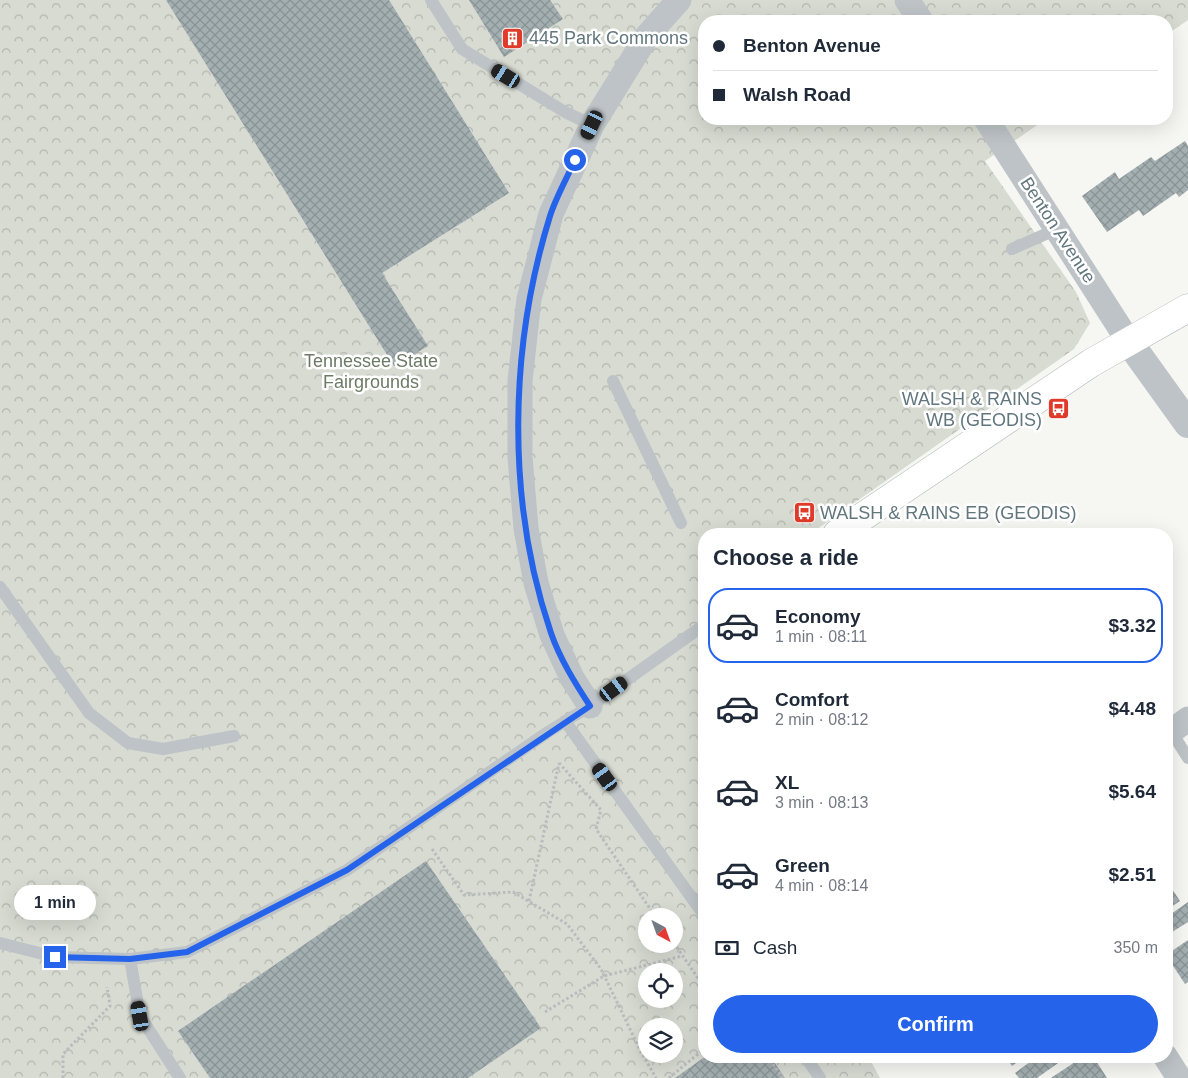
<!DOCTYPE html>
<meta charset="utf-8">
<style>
:root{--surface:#fff;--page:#f2f2f3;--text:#1f2937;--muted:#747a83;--line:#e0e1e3;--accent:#2563eb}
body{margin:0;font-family:Helvetica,sans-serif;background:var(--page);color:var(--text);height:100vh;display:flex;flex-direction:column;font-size:19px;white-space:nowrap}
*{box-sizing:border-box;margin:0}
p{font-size:16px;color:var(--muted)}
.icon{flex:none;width:28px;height:28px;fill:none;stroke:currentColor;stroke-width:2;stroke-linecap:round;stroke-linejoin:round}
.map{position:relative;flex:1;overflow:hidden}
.drawer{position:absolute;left:698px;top:528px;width:475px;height:535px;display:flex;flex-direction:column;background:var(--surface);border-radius:20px;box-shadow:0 5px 20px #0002}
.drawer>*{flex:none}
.banner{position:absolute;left:698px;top:15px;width:475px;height:110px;border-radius:20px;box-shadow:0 5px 20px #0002;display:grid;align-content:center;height:110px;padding:0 15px;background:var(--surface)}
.needle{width:32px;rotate:139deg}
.controls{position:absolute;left:638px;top:908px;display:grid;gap:10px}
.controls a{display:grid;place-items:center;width:45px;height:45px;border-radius:50%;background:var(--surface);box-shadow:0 5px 20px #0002;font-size:25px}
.end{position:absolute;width:22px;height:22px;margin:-11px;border:6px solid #2563eb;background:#fff;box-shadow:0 0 0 2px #fff}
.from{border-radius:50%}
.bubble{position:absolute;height:35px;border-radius:18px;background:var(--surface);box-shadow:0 5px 20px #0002;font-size:16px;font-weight:700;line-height:35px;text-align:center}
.car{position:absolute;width:15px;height:30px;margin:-15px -8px;border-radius:6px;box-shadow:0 0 4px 1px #0007;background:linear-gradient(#222 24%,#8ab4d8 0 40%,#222 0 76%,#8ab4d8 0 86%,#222 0)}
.banner b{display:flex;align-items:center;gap:18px;height:48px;font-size:19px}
.banner b+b{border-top:1px solid var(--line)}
.banner i{width:12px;height:12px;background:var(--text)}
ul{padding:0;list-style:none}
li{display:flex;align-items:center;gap:15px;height:75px;margin:0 10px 8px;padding:0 5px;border:2px solid transparent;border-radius:20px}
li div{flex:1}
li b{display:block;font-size:19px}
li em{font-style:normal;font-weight:700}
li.current{border-color:var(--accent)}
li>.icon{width:45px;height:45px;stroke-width:1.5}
h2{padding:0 15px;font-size:22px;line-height:60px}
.pay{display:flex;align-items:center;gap:12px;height:55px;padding:0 15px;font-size:19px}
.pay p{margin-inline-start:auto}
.button{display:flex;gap:10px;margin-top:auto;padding:10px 15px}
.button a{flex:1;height:58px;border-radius:30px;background:var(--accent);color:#fff;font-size:20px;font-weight:700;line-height:58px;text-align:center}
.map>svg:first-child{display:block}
.park{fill:url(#park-crowns);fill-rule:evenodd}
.building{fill:url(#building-cross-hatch)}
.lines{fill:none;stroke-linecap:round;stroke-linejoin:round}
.secondary-casing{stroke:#b0b7ba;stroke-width:29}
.path{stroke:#b8bcbe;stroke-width:3;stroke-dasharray:2.5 2.5;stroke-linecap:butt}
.service{stroke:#bdc3c6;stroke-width:12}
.minor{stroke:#bdc3c6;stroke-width:25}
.tertiary{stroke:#bdc3c6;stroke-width:28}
.secondary{stroke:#fff;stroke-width:28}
.route{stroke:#2563eb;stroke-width:6}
.labels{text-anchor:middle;stroke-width:5;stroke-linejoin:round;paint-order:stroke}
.poi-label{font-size:18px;fill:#62767e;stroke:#fff;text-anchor:start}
.street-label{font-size:18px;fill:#62767e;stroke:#fff}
.park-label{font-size:18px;fill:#6c7b65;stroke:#fff}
</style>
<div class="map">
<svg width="1188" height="1078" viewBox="0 0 1188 1078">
<defs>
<pattern id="park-crowns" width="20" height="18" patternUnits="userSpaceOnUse" patternTransform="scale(1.25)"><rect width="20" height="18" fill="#d7dbd2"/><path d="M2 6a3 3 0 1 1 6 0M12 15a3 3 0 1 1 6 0" fill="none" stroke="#b2b6b0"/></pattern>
<pattern id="building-cross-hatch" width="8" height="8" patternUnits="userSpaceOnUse" patternTransform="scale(1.25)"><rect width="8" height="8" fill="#a4afb2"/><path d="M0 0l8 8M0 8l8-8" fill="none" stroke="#899396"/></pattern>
</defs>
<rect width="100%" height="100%" fill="#f6f6f3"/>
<path class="park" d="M 0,0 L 1188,0 L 1188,20 L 1166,35 L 1166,21 L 704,21 L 704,119 L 1046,119 L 985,161 L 1076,292 L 1090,323 L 1074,349 L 810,534 L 704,534 L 704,1056 L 868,1056 L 880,1078 L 0,1078 ZM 646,916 L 674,916 L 674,944 L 646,944 ZM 646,971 L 674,971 L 674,999 L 646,999 ZM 646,1026 L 674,1026 L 674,1054 L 646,1054 Z"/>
<path class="building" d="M 166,0 L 389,0 L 509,193 L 382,273 L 428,346 L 394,366 Z
M 469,0 L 550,0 L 563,19 L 504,57 Z
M 1185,141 L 1188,146 L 1188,190 L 1179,197 L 1176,193 L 1143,216 L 1139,210 L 1107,232 L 1082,196 L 1115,172 L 1119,179 L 1151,157 L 1155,161 Z
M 426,861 L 541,1028 L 468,1078 L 210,1078 L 178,1031 Z
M 1166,887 L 1169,891 L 1172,889 L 1180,901 L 1168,909 L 1171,914 L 1188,902 L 1188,922 L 1169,934 L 1166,931 Z
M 1188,940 L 1188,982 L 1185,984 L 1166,955 Z
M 706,1056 L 770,1056 L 785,1078 L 675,1078 Z
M 1005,1056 L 1025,1056 L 1012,1066 Z
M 1038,1056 L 1068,1056 L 1037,1078 L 1019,1078 L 1015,1073 Z
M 1084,1056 L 1093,1056 L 1107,1078 L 1051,1078 Z"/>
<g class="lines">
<defs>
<path id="secondary" d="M 837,534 L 1091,363 L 1188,308"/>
</defs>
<use href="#secondary" class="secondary-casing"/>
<path class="path" d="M 559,763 L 601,810 L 596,829 L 655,916
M 432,849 L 464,895 L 513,892 L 567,924 L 601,969 L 640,1050 L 656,1078
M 529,901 L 559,763
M 674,943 L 704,987
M 545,1012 L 604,976 L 682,956
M 767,1056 L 783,1078
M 63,1078 L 63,1054 L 110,1006 L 107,987
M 669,1078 L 704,1049"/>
<path class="service" d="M 431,0 L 462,49 L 565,112 L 592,125
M 1012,249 L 1057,229
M 613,381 L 681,523
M 0,587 L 89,713 L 128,743 L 163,749 L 234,736
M 565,721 L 704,915
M 1171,731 L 1188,758
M 0,943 L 55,957 L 130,959 L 187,952 L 347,870 L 548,732 L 590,706 L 704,625
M 130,959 L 140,1016 L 180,1078
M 805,1056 L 820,1078"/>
<path class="minor" d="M 907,0 L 921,21
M 986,119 L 1129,342
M 590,706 L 572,678 L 552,635 L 536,583 L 526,528 L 520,457 L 520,381 L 529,299 L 551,214 L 592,125 L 647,36 L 679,0
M 1166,735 L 1188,719
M 1165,1056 L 1179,1078"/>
<path class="tertiary" d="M 1129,342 L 1188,424"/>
<use href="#secondary" class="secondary"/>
</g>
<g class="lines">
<path class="route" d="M 55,957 L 130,959 L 187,952 L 347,870 L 590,706 C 575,683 560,659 551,633 C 506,501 509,348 550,216 C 556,197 567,178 575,160"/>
</g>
<defs>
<symbol id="building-square" viewBox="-11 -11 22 22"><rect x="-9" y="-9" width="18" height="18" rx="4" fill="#e03a2a" stroke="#fff"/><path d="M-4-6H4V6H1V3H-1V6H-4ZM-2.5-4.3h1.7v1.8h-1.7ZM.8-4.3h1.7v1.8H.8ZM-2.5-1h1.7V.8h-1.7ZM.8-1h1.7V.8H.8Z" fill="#fff"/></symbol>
<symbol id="bus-square" viewBox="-11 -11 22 22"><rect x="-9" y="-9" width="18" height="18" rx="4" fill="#e03a2a" stroke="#fff"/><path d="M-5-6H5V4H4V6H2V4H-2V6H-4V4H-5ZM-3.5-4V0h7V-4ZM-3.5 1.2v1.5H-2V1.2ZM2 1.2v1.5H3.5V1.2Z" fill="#fff"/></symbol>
</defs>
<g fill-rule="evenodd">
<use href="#building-square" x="500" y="26" width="25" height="25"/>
<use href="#bus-square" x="1046" y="396" width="25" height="25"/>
<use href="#bus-square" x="792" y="500" width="25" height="25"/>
</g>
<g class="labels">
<g class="poi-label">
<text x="529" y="44">445 Park Commons</text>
<text x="1042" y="405" text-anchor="end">WALSH &amp; RAINS<tspan x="1042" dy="21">WB (GEODIS)</tspan></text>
<text x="820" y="519">WALSH &amp; RAINS EB (GEODIS)</text>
</g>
<g class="street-label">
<text transform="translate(1058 230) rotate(57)" y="6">Benton Avenue</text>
</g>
<g class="park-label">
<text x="371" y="367">Tennessee State<tspan x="371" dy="21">Fairgrounds</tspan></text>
</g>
</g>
</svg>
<div class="controls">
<a><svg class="needle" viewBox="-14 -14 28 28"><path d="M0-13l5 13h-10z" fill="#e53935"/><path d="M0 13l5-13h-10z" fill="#747a83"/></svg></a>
<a><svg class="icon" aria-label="locate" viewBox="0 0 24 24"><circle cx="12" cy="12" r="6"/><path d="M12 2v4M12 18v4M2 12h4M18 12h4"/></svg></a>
<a><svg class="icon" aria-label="layers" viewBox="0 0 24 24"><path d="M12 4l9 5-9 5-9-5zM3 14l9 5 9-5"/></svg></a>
</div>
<i class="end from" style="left:575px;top:160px"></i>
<i class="end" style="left:55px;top:957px"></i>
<div class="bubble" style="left:14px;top:885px;width:82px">1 min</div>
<i class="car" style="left:506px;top:76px;rotate:301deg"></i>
<i class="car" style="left:592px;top:125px;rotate:205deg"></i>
<i class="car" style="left:614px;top:689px;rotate:54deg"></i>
<i class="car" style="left:605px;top:777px;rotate:324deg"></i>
<i class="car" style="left:140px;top:1016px;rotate:350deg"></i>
<div class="banner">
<b><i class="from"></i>Benton Avenue</b>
<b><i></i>Walsh Road</b>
</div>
<section class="drawer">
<h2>Choose a ride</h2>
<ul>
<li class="current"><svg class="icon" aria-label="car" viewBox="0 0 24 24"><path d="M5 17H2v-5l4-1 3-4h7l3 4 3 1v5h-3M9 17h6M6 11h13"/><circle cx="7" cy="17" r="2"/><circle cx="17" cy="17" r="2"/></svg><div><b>Economy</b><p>1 min · 08:11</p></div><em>$3.32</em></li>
<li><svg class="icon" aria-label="car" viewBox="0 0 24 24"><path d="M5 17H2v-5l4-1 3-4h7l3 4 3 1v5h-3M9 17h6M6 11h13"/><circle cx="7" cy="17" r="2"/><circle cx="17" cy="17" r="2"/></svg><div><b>Comfort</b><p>2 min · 08:12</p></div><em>$4.48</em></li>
<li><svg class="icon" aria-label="car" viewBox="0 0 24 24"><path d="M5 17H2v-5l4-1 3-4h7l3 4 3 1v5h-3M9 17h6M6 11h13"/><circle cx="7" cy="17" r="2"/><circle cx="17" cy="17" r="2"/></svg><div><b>XL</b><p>3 min · 08:13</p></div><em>$5.64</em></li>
<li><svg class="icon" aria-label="car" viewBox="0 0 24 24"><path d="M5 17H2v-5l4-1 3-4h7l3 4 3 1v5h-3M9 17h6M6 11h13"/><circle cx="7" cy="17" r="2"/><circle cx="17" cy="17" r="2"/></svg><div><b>Green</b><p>4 min · 08:14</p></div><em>$2.51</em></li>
</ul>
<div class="pay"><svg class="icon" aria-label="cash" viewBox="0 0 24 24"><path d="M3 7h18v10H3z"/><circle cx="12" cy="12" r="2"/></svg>Cash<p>350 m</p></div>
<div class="button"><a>Confirm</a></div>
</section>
</div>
